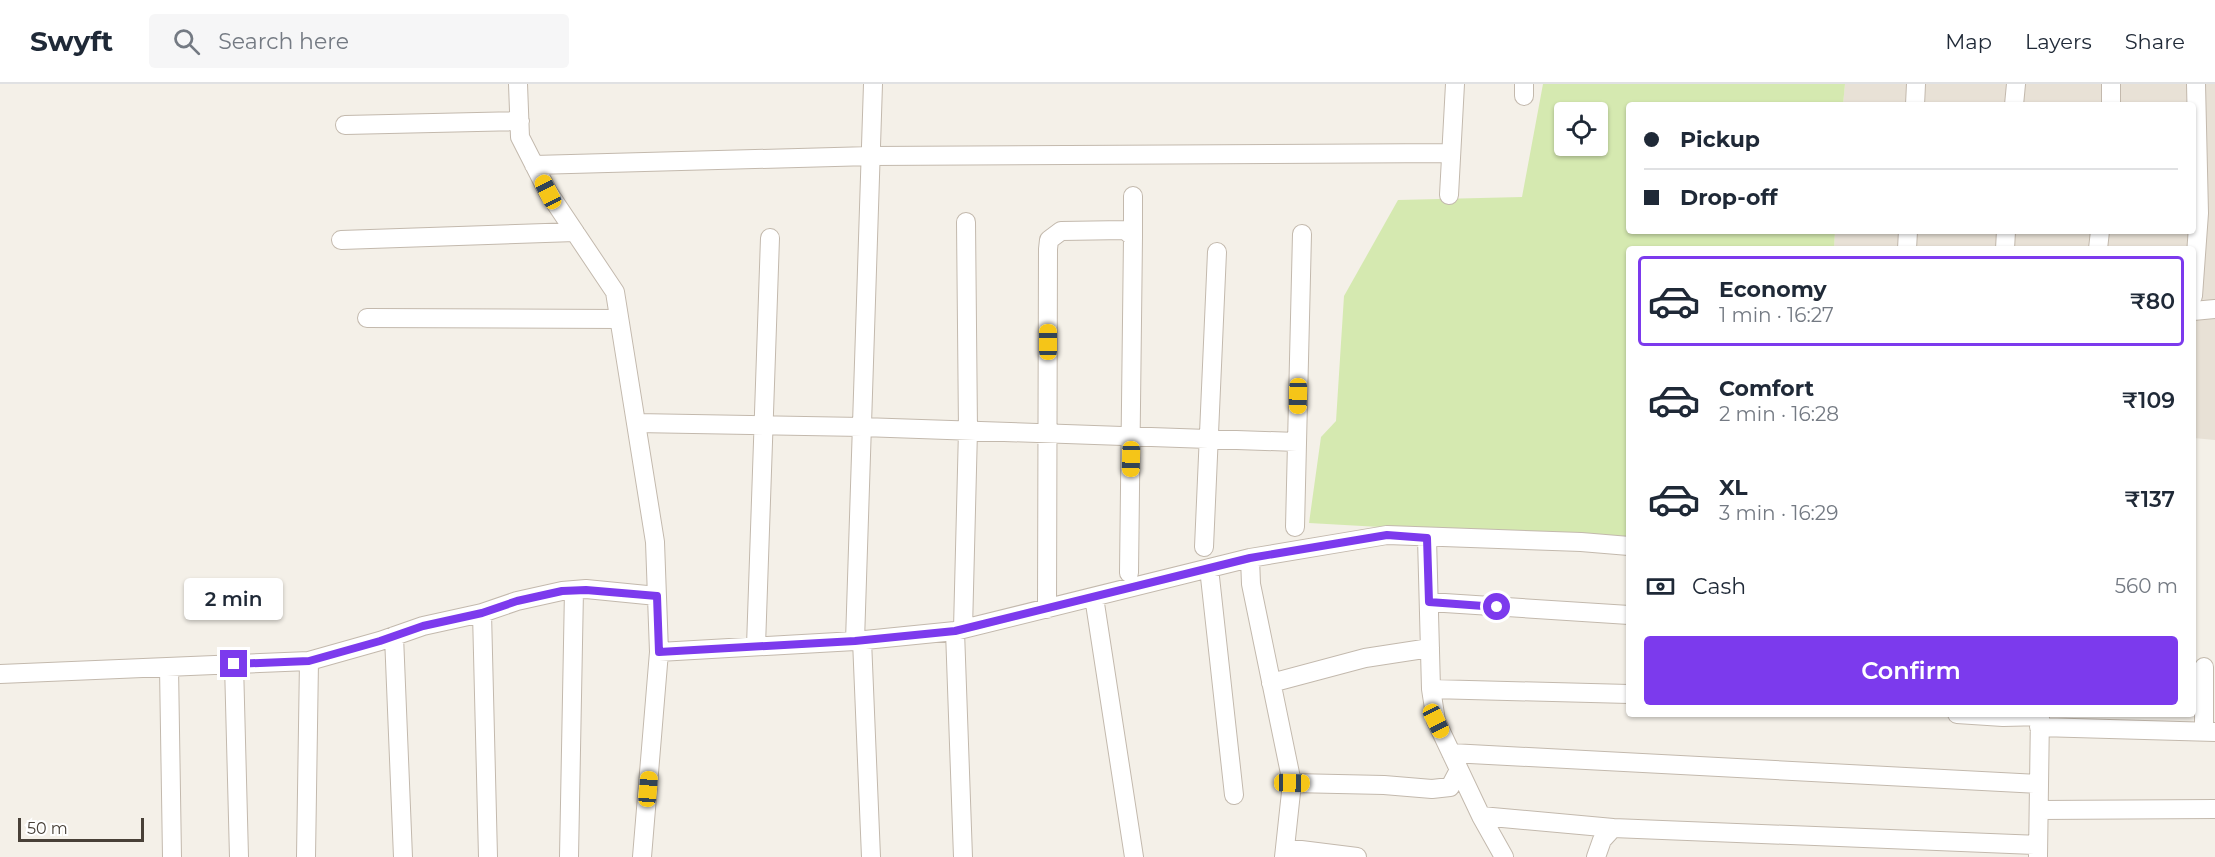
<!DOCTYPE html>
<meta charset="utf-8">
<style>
:root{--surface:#fff;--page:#f6f6f7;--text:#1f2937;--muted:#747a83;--line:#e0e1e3;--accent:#7c3aed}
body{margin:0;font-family:Montserrat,sans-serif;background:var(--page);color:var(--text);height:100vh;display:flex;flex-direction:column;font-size:22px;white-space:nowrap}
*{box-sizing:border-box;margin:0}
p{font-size:20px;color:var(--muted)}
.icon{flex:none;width:33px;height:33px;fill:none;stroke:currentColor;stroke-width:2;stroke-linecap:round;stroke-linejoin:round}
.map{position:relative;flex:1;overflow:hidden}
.sheet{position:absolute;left:1626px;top:162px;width:570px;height:471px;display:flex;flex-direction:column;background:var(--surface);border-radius:6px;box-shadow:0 2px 4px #0004}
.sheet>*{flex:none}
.top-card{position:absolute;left:1626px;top:18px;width:570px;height:132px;border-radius:6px;box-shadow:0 2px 4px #0004;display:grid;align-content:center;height:132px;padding:0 18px;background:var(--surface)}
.buttons{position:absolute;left:1554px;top:18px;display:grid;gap:12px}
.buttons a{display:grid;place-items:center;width:54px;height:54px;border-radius:6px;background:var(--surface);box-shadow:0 2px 4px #0004;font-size:30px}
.scale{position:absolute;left:18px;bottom:15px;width:126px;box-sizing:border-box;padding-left:6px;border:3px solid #484037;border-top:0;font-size:16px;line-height:21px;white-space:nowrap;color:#484037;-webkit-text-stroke:4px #fff;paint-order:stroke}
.end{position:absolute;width:27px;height:27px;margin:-14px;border:8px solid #7c3aed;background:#fff;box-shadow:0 0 0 3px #fff}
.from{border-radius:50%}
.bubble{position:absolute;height:42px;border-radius:6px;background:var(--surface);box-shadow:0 2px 4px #0004;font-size:20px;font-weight:600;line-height:42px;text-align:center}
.car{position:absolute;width:18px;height:36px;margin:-18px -9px;border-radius:8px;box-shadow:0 0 4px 2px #0007;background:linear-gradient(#f5c518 24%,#345 0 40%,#f5c518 0 76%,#345 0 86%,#f5c518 0)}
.top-card b{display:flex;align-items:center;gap:21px;height:57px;font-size:22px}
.top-card b+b{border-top:2px solid var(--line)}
.top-card i{width:15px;height:15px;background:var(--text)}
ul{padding:10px 0 0;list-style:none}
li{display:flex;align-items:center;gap:18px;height:90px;margin:0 12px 9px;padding:0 6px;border:3px solid transparent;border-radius:6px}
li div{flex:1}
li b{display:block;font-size:22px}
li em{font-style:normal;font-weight:600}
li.active{border-color:var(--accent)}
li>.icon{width:54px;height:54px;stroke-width:1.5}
.pay{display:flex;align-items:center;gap:15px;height:66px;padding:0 18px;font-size:22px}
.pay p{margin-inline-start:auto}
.button{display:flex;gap:12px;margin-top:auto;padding:12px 18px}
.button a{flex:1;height:69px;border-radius:6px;background:var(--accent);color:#fff;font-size:24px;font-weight:600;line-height:69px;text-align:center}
header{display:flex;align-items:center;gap:36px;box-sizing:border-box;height:84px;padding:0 30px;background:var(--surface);border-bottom:2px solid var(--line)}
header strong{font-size:28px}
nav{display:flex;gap:33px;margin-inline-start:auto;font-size:21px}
.search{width:420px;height:54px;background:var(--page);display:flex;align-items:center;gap:15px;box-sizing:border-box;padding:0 21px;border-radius:6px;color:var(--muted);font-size:22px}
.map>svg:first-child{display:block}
.residential{fill:#e8e1d6}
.green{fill:#d5e9b0;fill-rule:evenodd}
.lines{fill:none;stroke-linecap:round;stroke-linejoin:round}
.minor-casing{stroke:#c3b9ad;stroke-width:20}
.minor{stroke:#fff;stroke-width:18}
.route{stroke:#7c3aed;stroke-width:8}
</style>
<header>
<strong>Swyft</strong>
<div class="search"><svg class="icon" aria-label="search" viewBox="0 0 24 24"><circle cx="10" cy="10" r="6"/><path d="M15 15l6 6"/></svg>Search here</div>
<nav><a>Map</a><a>Layers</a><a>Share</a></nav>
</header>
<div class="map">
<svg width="2215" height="773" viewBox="0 0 2215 773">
<rect width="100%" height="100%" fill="#f4f0e8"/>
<path class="residential" d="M 1845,0 L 2215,0 L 2215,356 L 2193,354 L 2193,165 L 1834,165 L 1835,147 L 2193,147 L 2193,21 L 1843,21 Z"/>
<path class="green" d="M 1543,0 L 1845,0 L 1843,21 L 1629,21 L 1629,147 L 1835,147 L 1834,165 L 1629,165 L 1629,457 L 1309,439 L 1321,353 L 1336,337 L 1344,212 L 1398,116 L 1522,113 ZM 1564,28 L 1598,28 L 1598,62 L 1564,62 Z"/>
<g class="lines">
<defs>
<path id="minor" d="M 518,0 L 520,53 L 548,108 L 615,208 L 655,458 L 659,568
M 2111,0 L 2111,21
M 1524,12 L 1524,0
M 1915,21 L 1916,0
M 2014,21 L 2016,0
M 345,41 L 520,37
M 534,81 L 871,72 L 1451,69
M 1449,111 L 1455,0
M 1133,112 L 1133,153
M 341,156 L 575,148
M 1907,165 L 1908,147
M 2005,165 L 2006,147
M 2098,165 L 2100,147
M 2193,212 L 2199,129 L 2196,0
M 2193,227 L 2215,225
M 367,234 L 619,235
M 636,339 L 862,343 L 1297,358
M 1295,443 L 1302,150
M 1427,454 L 1431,605 L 1436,637 L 1481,732 L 1504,773
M 1204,463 L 1217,168
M 1250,474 L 1251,500 L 1292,699 L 1284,773
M 1209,484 L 1234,711
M 1094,513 L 1134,773
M 1429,518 L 1629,531
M 1047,525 L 1048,165 L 1049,156 L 1061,147 L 1125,146 L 1133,153 L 1129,489
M 482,529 L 488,773
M 963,545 L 968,346 L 966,138
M 955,547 L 963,773
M 394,552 L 403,773
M 862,556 L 871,773
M 855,557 L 955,547 L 1250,474 L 1387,451 L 1581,458 L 1629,462
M 756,562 L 770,154
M 234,580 L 239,773
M 169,583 L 172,773
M 0,590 L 309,577 L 380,557 L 423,542 L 482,529 L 517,517 L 562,507 L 586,505 L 657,512
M 1271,599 L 1365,574 L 1430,564
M 1431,605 L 1629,610
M 1957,630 L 2003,633 L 2040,632
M 2039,643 L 2215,648
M 2204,647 L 2204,583
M 1451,669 L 2039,700
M 1292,699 L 1384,701 L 1432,705 L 1450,703 L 1459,686
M 2039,726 L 2215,725
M 1481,732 L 1613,744
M 1285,764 L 1357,773
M 2038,772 L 2040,630
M 306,773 L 309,577
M 569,773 L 574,506
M 642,773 L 659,568 L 855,557 L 873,0
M 1596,773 L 1602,756 L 1613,744 L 2037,761"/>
</defs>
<use href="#minor" class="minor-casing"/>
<use href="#minor" class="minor"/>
</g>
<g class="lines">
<path class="route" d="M 234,580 L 309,577 L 380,557 L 423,542 L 482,529 L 517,517 L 562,507 L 586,506 L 657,512 L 659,568 L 855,557 L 955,547 L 1250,474 L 1387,451 L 1427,454 L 1429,518 L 1497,523"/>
</g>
</svg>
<div class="buttons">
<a><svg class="icon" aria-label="locate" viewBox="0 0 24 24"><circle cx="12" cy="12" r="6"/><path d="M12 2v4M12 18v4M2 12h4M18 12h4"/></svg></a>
</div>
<div class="scale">50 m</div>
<i class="end from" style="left:1497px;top:523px"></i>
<i class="end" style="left:234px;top:580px"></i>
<div class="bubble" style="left:184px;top:494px;width:99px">2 min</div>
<i class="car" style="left:548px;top:108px;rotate:333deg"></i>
<i class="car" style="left:1048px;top:258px;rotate:0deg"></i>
<i class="car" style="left:1298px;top:312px;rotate:181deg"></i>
<i class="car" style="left:1131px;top:375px;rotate:181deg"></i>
<i class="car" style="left:1436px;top:637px;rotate:154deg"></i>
<i class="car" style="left:1292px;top:699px;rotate:91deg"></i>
<i class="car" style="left:648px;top:705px;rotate:5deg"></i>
<div class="top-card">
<b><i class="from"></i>Pickup</b>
<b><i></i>Drop-off</b>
</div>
<section class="sheet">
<ul>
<li class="active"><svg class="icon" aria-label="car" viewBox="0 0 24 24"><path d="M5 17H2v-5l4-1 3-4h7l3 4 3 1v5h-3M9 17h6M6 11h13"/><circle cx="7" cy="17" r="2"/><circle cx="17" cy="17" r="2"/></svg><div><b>Economy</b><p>1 min · 16:27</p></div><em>₹80</em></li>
<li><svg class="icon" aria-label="car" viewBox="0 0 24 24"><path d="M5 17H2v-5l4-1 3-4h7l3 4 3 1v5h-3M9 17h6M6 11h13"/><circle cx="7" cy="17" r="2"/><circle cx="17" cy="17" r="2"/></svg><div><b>Comfort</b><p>2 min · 16:28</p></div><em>₹109</em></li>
<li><svg class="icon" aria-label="car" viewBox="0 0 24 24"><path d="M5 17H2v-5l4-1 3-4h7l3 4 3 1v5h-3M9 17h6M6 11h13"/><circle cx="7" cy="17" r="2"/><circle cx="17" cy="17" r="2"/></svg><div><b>XL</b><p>3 min · 16:29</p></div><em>₹137</em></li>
</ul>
<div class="pay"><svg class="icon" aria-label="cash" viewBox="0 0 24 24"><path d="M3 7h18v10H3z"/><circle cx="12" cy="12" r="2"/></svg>Cash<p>560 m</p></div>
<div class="button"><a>Confirm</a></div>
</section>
</div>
